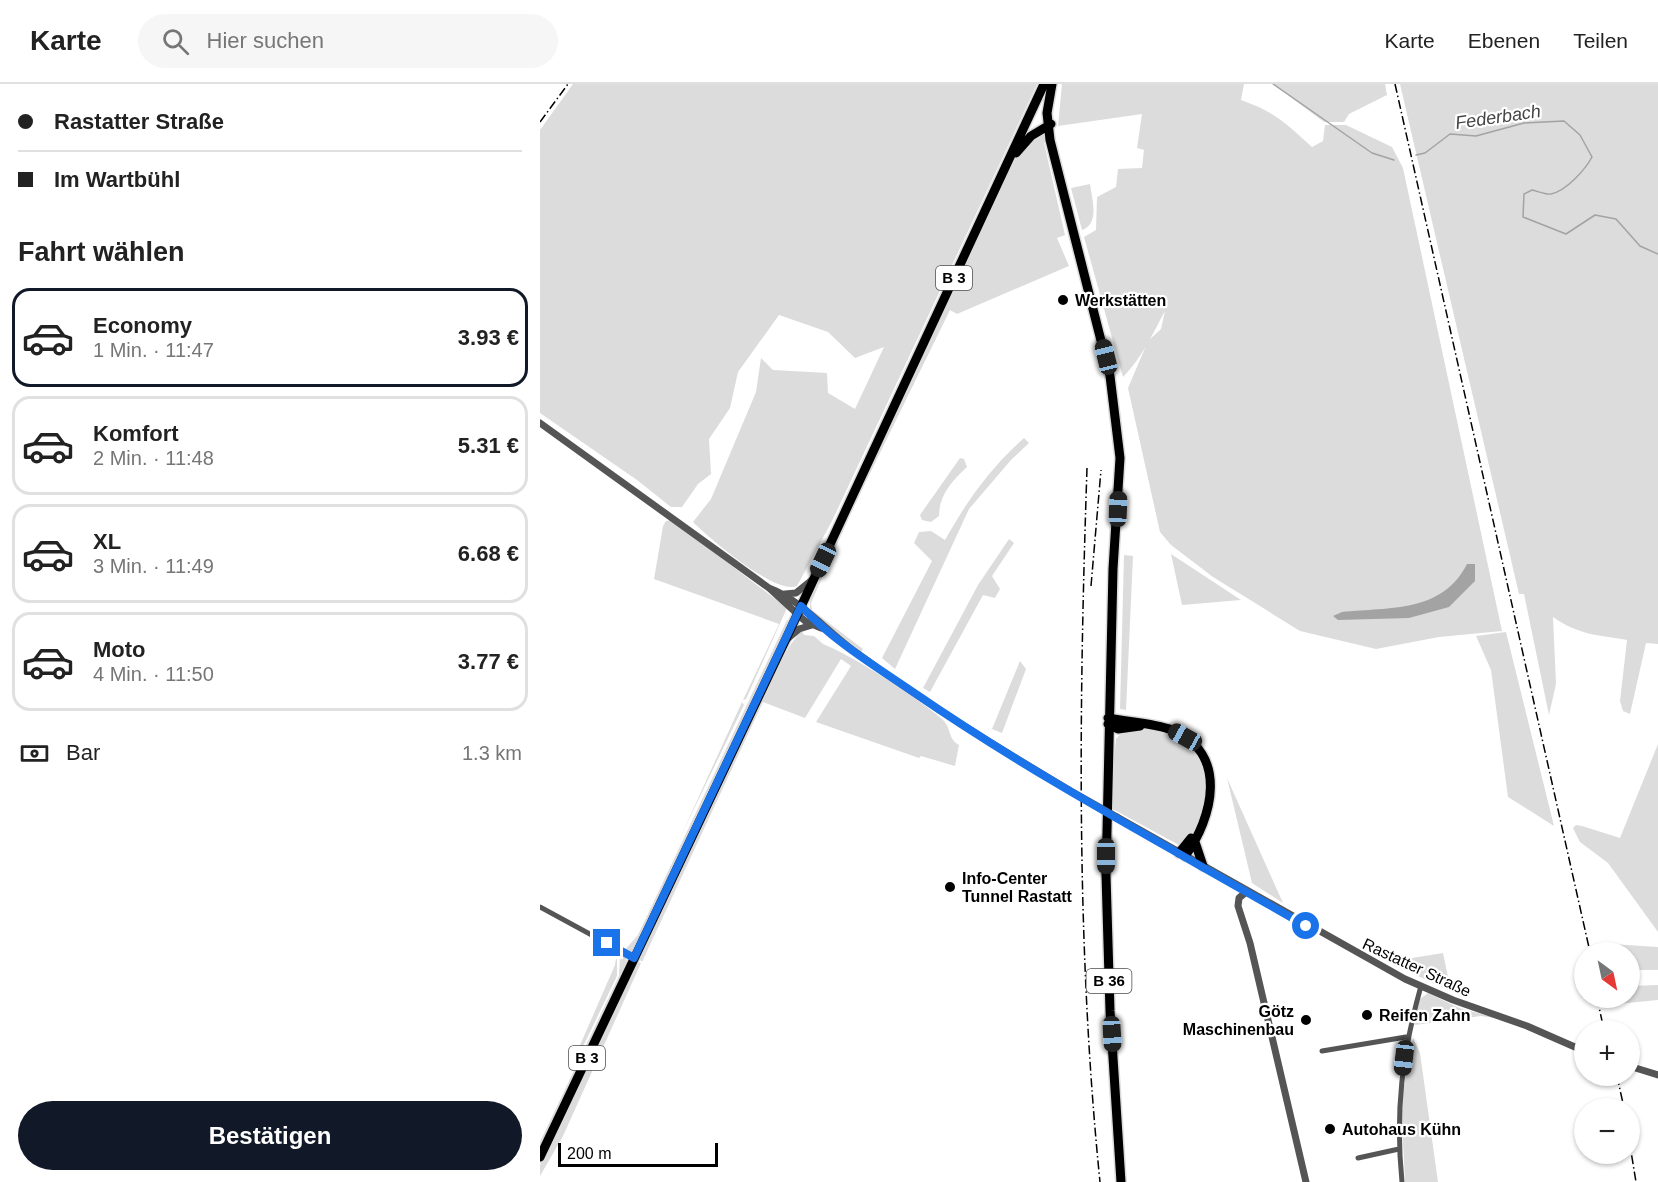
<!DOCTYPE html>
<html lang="de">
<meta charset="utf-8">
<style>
:root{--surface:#fff;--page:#f6f6f6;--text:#222;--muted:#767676;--line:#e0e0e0;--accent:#111827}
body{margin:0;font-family:Arial,sans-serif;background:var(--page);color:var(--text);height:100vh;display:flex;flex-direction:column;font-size:22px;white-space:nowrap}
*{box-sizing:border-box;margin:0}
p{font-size:20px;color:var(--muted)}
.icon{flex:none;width:33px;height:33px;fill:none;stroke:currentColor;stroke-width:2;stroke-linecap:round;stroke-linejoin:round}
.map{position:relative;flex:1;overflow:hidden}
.drawer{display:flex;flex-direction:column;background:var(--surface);width:540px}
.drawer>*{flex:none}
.top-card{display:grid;align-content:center;height:132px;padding:0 18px;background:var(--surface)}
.needle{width:39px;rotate:147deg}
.fabs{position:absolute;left:1034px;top:858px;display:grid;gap:12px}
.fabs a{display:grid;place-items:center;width:66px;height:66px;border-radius:50%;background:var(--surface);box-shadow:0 2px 4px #0004;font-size:30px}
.scale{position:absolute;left:18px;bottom:15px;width:160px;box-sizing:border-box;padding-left:6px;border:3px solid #000;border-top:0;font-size:16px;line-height:21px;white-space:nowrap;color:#000;-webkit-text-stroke:4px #fff;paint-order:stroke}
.end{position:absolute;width:27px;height:27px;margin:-14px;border:8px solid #1a73e8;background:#fff;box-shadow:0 0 0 3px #fff}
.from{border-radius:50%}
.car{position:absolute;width:18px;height:36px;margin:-18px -9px;border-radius:8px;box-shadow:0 0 4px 2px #0007;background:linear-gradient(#222 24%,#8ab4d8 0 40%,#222 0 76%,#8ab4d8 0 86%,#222 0)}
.top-card b{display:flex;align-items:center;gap:21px;height:57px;font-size:22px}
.top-card b+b{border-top:2px solid var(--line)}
.top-card i{width:15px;height:15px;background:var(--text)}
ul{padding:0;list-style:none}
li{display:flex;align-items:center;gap:18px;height:99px;margin:0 12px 9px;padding:0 6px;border:3px solid var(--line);border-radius:18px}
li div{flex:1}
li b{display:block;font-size:22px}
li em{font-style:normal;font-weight:600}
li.selected{border-color:var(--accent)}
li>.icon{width:54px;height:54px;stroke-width:1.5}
h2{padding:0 18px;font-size:27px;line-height:72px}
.pay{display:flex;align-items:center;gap:15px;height:66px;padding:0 18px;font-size:22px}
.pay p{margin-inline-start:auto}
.action{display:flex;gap:12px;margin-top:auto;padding:12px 18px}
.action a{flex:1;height:69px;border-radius:36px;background:var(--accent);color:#fff;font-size:24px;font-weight:600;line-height:69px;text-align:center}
header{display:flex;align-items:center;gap:36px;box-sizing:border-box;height:84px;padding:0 30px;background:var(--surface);border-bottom:2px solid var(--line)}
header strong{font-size:28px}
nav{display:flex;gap:33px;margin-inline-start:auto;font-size:21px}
.search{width:420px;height:54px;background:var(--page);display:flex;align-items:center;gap:15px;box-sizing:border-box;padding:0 21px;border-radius:33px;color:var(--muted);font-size:22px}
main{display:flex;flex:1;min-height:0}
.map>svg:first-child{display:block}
.green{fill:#dcdcdc}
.water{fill:#a3a3a3}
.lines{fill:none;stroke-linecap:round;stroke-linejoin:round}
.stream{stroke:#a3a3a3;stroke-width:1.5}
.primary-casing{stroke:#dbdbdb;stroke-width:12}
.minor{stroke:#555;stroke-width:5}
.tertiary{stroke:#555;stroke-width:7}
.primary{stroke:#000;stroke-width:9}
.rail{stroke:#000;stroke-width:1.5;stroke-dasharray:9 3 1.5 3;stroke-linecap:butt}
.tertiary-bridge{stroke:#555;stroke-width:7}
.route{stroke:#1a73e8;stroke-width:8}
.poi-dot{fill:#000;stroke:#fff;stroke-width:2}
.labels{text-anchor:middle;stroke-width:4.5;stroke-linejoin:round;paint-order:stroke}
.shield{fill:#fff;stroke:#4c4c4c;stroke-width:1.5}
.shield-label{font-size:15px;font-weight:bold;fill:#000}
.poi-label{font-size:16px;font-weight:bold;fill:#000;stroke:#fff;text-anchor:start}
.street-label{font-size:16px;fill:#000;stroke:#fff}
.water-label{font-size:18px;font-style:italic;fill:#444;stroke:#fff}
</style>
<header>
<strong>Karte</strong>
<div class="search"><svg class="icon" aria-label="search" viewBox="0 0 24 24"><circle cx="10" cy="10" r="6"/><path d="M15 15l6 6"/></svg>Hier suchen</div>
<nav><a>Karte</a><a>Ebenen</a><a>Teilen</a></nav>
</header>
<main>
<section class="drawer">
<div class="top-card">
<b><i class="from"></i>Rastatter Straße</b>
<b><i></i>Im Wartbühl</b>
</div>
<h2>Fahrt wählen</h2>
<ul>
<li class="selected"><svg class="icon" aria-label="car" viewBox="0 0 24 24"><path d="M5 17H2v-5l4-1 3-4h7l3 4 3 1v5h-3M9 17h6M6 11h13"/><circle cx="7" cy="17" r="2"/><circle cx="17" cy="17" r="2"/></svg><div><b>Economy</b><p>1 Min. · 11:47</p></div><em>3.93 €</em></li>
<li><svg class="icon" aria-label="car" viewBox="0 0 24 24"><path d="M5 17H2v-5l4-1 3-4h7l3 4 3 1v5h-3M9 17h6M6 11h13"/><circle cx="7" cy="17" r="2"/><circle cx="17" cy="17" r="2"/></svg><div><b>Komfort</b><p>2 Min. · 11:48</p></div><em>5.31 €</em></li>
<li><svg class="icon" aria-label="car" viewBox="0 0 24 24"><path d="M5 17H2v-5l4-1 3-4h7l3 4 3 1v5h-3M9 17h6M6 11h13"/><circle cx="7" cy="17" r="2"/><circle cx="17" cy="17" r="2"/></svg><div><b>XL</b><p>3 Min. · 11:49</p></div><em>6.68 €</em></li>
<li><svg class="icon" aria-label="car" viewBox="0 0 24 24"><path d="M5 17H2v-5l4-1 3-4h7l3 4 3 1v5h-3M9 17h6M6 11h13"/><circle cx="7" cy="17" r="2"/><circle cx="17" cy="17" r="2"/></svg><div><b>Moto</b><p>4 Min. · 11:50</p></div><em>3.77 €</em></li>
</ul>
<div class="pay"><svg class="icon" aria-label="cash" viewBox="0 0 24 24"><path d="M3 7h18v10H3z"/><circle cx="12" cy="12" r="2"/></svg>Bar<p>1.3 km</p></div>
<div class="action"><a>Bestätigen</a></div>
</section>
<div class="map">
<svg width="1118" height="1098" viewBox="0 0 1118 1098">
<rect width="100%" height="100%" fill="#fff"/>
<path class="green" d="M 33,0 L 497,0 L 292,437 L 257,502 C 235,511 169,454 153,438 L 171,415 L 216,308 L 221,274 L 233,286 L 287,289 L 288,309 L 315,325 L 344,263 L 315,274 L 288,248 L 239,231 L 198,288 L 190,324 L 169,355 L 171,390 L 158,400 L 142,423 L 131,423 L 97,396 L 0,329 L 0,46 Z
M 522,0 L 704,0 L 701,16 C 735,28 746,39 772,63 L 783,57 L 785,41 L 806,41 L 852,63 L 863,84 L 962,547 L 899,553 L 836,565 L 760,547 L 673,493 L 631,461 L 620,448 L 588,304 L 608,257 L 621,245 L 625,227 C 613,249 602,274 583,293 L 544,153 L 556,146 L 557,113 L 576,103 L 578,85 L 602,84 L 604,66 L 597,64 L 602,30 L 518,42 Z
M 733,0 L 845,0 L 847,11 L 809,30 L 804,38 L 784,38 Z
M 860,0 L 1118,0 L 1118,560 L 1106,559 L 1090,630 L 1083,627 L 1080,617 L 1087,556 C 1057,551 1039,551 1013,533 L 1016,600 L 1009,631 L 984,510 L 979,510 Z
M 505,48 L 507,57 L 504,59 L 525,151 L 517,154 L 529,182 L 417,230 L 410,226 L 314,422 L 271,519 L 272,526 L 323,565 L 321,569 L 270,527 L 270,515 L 468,87 L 484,61 Z
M 550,100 C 552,116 560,139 542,146 L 531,104 Z
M 484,354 L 489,359 L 471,376 L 429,425 L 355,585 L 342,574 L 392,477 L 374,459 L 379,448 L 391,447 L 405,456 C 427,417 450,384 484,354 Z
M 420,374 L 424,375 L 427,383 C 412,397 399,411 399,432 L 391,438 L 382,436 L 380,431 Z
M 132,436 L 247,524 L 206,615 L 203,616 L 239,540 L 114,495 L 123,442 L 126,437 Z
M 469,455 L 474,459 L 452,492 L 460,505 L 455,514 L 443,511 L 390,608 L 383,604 L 438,501 Z
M 631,470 L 701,516 L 642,521 Z
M 584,471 L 593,472 L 586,626 L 580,625 Z
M 247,536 L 249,536 L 246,543 L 94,865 L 91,868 L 84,867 L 98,851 Z
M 262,547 L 264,551 L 274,552 L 283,560 C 312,571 378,614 402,635 C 412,644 407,654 419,661 L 415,682 L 381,672 L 379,674 L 276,638 L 311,582 L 301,575 L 265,634 L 223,618 L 102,878 L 98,874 L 223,612 C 234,595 248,558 262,547 Z
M 966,548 L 1014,742 L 968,713 L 951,586 L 936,552 Z
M 480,577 L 486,585 L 462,649 L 452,645 Z
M 202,618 L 204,621 L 140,754 Z
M 605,643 C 620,646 636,648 647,659 C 675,686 673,740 639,761 L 569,723 L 576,655 L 583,647 Z
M 1118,660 L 1118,848 L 1068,779 L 1040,758 L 1033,744 L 1036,741 L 1042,742 L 1080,754 Z
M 687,694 L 743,819 L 712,799 Z
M 1072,860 L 1118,863 L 1118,886 L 1089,886 L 1089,868 L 1072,868 Z
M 77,867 L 77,892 L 37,975 L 34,975 L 75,881 Z
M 903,869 L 911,907 L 847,878 Z
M 80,871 L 86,873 L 87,881 L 0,1066 L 0,1058 L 79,892 Z
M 98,878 L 101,879 L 23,1052 L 0,1092 L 0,1081 Z
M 1118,901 L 1118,916 L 1067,921 L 1066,914 L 1089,914 L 1089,902 Z
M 888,909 L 919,924 L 961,935 L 941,932 L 875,941 L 874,938 L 880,915 Z
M 873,954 L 880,969 L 898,1098 L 865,1098 L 861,1017 Z"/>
<path class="water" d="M 927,480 L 935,480 L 935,497 L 909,523 L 869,534 L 798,536 L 793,532 L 802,528 C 850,523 902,529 927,480 Z"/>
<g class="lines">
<path class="stream" d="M 733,0 L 832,69 L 854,76
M 876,71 L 885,69 L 910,50 L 936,52 L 984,39 L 1024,37 L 1040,51 L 1052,73 C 1045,86 1026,107 1011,110 C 1006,111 997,107 992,106 L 984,110 L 983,133 L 1026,150 L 1055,131 L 1076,135 L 1100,162 L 1118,170"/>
<defs>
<path id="primary" d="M 512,0 L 507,29 L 510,56 L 570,292 L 580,374 L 573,485 L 566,791 L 570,927 L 581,1098
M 476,69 L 491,52 L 511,40
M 568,634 C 588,638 613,639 632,646 C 689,669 673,734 645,772
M 568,640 L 578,645 L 600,642
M 655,758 L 663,782
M 639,769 L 651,754
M 0,1073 L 245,557 L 504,0"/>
</defs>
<use href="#primary" class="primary-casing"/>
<path class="minor" d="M 0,823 L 94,874
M 782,967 L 866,953
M 818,1074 L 859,1065
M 862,1098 C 855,1028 862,970 881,902"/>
<path class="tertiary" d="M 0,339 L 229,504 L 265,537 L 281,544
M 229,504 C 263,517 287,548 317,569 C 385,619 457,663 529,706
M 245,510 L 256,509 L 272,496
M 247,555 L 259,545 L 272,541
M 577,733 L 865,895 L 913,916 L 987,942 L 1044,967
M 706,808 L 699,814 L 698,822 L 710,859 L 766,1098
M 1089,982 L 1118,991"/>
<use href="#primary" class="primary"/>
<path class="rail" d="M 855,0 L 1050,868
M 0,38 L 28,0
M 547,384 C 539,622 536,861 560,1098
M 551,502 L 561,386
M 1057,914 L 1064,946
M 1077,992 L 1084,1024
M 1089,1055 L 1096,1098"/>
<path class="tertiary-bridge" d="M 529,706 L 577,733"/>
</g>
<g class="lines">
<path class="route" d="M 67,859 L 94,874 L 261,522 C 294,558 337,583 376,610 C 501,696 635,766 766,842"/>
</g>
<g class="poi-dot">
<circle cx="523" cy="216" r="6"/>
<circle cx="410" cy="803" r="6"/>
<circle cx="827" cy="931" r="6"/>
<circle cx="766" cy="936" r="6"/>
<circle cx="790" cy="1045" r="6"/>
</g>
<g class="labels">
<g class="shield">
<rect x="396" y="182" width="36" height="24" rx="4.5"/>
<rect x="546.5" y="885" width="45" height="24" rx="4.5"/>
<rect x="29" y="962" width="36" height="24" rx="4.5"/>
</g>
<g class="shield-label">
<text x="414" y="199">B 3</text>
<text x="569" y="902">B 36</text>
<text x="47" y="979">B 3</text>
</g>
<g class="poi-label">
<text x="535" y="222">Werkstätten</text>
<text x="422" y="800">Info-Center<tspan x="422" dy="18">Tunnel Rastatt</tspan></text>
<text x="754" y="933" text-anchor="end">Götz<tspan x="754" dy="18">Maschinenbau</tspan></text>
<text x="839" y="937">Reifen Zahn</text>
<text x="802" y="1051">Autohaus Kühn</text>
</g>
<g class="street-label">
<text transform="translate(877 883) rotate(25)" y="6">Rastatter Straße</text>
</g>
<g class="water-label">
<text transform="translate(958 33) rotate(-8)" y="6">Federbach</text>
</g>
</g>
</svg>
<div class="fabs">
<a><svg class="needle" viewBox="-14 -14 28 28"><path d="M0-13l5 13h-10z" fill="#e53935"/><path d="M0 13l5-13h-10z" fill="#767676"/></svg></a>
<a>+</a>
<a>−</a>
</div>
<div class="scale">200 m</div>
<i class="end from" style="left:766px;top:842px"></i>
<i class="end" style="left:67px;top:859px"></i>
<i class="car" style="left:566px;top:273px;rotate:346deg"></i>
<i class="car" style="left:578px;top:425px;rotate:2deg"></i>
<i class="car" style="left:283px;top:476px;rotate:205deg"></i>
<i class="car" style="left:645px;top:653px;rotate:299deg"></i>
<i class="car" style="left:566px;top:772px;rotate:180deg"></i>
<i class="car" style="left:572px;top:950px;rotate:177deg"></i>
<i class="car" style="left:864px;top:974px;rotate:187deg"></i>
</div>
</main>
